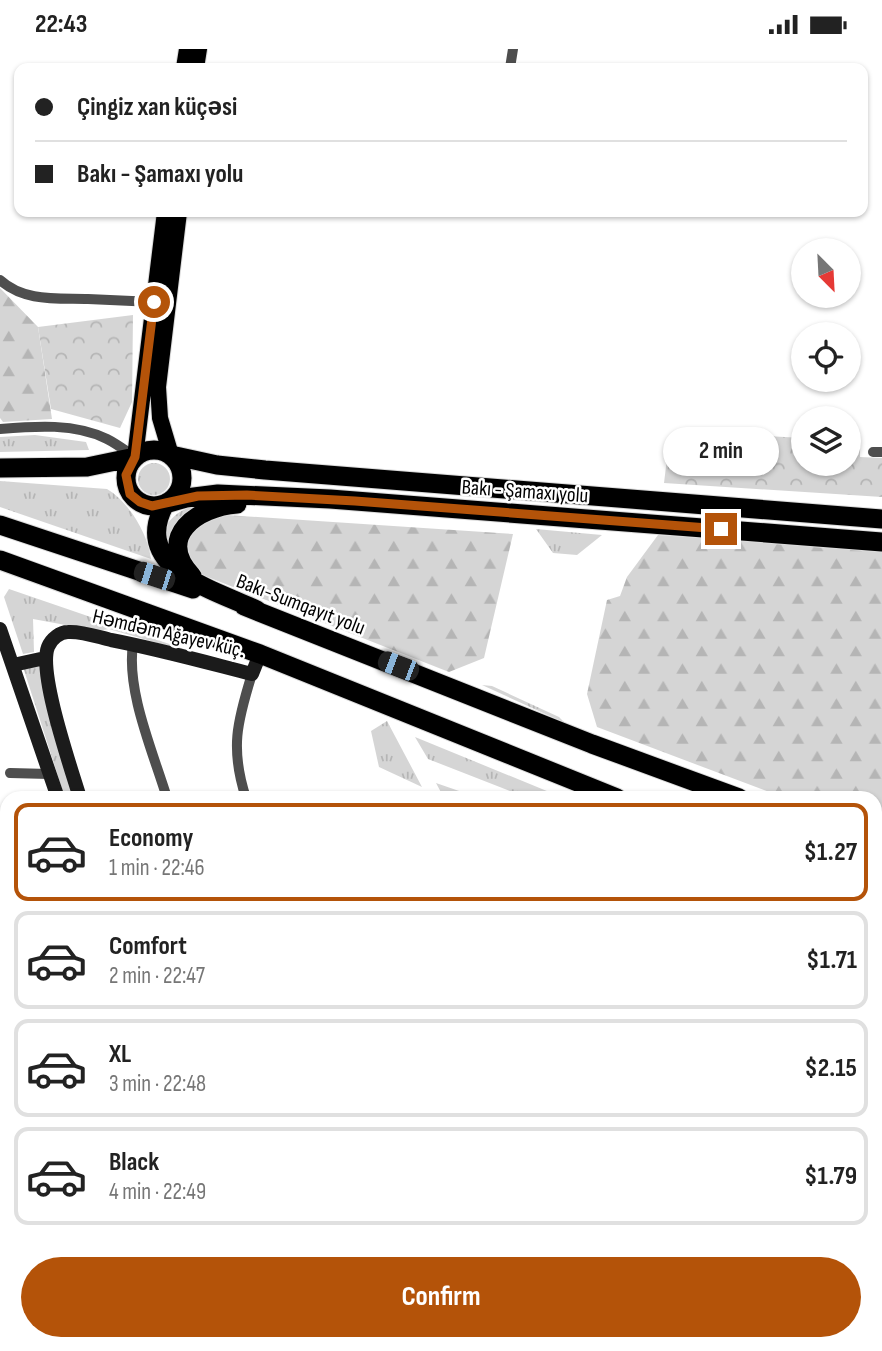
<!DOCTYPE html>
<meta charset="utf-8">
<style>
:root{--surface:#fff;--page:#f6f6f6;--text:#222;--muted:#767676;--line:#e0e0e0;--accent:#b45309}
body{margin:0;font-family:"Sofia Sans Condensed",sans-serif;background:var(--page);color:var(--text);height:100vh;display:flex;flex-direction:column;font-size:26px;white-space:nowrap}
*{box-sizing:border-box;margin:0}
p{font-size:23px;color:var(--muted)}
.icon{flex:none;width:38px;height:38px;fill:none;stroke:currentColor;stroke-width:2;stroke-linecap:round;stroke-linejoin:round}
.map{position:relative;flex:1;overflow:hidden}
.panel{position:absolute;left:0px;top:742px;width:882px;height:560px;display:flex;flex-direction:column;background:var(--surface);border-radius:21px 21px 0 0;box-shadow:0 2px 5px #0004}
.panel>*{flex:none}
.banner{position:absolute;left:14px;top:14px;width:854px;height:154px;border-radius:14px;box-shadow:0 2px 5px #0004;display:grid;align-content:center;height:154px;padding:0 21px;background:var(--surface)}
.needle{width:46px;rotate:156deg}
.fabs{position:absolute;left:791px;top:189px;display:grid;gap:14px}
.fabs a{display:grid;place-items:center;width:70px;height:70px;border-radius:50%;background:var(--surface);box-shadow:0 2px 5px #0004;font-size:35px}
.end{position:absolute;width:32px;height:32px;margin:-16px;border:9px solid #b45309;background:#fff;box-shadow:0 0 0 4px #fff}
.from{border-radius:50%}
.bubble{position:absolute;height:49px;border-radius:24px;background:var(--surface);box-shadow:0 2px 5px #0004;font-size:23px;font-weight:700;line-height:49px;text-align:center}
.car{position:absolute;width:21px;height:42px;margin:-21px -10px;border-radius:9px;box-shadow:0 0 5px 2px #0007;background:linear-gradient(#222 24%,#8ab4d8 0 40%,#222 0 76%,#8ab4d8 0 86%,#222 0)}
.banner b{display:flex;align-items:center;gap:24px;height:66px;font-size:26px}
.banner b+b{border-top:2px solid var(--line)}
.banner i{width:18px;height:18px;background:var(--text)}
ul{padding:12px 0 0;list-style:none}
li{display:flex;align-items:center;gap:21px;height:98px;margin:0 14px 10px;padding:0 7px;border:4px solid var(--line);border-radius:14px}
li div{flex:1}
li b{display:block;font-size:26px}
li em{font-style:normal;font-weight:700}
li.current{border-color:var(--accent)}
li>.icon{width:63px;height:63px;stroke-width:1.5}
.action{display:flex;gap:14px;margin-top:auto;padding:14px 21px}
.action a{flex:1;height:80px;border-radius:42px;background:var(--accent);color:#fff;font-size:28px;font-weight:700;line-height:80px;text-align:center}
.status{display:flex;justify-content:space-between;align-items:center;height:49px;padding:0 35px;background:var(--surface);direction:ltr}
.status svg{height:19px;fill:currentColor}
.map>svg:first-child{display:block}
.grass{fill:url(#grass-tufts)}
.forest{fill:url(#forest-firs)}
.park{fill:url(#park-crowns)}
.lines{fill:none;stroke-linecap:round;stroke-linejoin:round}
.primary-casing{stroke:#dbdbdb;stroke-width:18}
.highway-casing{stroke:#dbdbdb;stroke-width:21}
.street{stroke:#4e4e4e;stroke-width:10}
.secondary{stroke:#1b1b1b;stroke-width:14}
.primary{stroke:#000;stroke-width:16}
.highway{stroke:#000;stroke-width:19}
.route{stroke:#b45309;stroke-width:9}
.labels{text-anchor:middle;stroke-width:5;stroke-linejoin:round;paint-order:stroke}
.street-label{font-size:21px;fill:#000;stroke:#fff}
</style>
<div class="status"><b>22:43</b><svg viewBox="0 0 49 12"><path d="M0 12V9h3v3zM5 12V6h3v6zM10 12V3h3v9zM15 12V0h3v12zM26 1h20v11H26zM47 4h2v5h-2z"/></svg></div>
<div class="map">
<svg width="882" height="1302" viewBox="0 0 882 1302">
<defs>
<pattern id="grass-tufts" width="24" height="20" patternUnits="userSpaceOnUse" patternTransform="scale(1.75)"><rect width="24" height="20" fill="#d5d5d5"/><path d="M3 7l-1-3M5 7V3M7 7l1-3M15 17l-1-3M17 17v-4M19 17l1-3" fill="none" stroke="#b5b5b5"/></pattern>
<pattern id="forest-firs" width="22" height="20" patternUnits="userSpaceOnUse" patternTransform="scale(1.75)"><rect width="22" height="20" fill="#d5d5d5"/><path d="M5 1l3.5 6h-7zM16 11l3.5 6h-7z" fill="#b5b5b5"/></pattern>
<pattern id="park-crowns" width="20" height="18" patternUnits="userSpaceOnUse" patternTransform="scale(1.75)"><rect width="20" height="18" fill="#d5d5d5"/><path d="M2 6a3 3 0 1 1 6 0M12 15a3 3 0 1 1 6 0" fill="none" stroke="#b5b5b5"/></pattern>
</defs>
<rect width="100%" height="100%" fill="#fff"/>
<path class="grass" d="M 35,386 L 86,393 L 89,401 L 0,403 L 0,388 Z
M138 430a16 16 0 1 1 32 0a16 16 0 1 1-32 0Z
M 0,432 L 107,440 C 129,453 148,485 151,510 L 0,458 Z
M 220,452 L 170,506 L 165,478 C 179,457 197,455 220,452 Z
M 536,480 L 602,486 L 577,506 L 553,504 Z
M 9,540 L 216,611 L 109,580 L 98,582 L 33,570 L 34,603 L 23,605 L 4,548 Z
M 39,615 L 74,749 L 65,749 L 23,618 Z
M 482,636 L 492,637 L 559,668 L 565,674 Z
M 387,672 L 422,738 L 379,718 L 371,682 Z
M 415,688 L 559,747 L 556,749 L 528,749 L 428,710 Z
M 436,734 L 462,743 L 460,749 L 444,749 Z"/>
<path class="forest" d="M 0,239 L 38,278 L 52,370 L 3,373 L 0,369 Z
M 226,466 L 513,485 L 484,609 L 449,623 L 200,525 C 196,520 189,513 186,506 C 178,479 207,472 226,466 Z
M 658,486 L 882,501 L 882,786 L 875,784 L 875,749 L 785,749 L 597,678 L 587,645 L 607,551 L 620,547 L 627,528 Z"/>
<path class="park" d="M 133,266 L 132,353 L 120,379 L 51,360 L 38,278 Z
M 766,387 L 803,389 L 803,415 L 849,415 L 849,391 L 860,391 L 860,408 L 882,409 L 882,448 L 664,434 L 669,393 L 765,397 Z"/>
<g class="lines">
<defs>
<path id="primary" d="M 184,19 L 187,0
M 196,19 L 199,0
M 171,406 L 160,369 L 158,338 L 179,163
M 135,408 L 165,163"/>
<path id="highway" d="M126 429a28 28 0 1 1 56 0a28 28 0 1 1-56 0Z
M 171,406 L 217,416 L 265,421 L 882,470
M 0,419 L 87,418 L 135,408
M 0,476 L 193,540
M 0,511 L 260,605 L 617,749
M 192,527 C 155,488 197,458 237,455
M 244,557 L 592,695 L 739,749
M 257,561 C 214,541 130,519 165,455 L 186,449 L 218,445 L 330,450 L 882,493
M 875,798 L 882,801
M 875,843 L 882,846"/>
</defs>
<use href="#primary" class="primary-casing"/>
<use href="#highway" class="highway-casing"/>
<path class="street" d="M 510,19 L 513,0
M 0,231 C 24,253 57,249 88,250 C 110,251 132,252 154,253
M 0,380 C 35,377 75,374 107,390 C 117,395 126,402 135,408
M 873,403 L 882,403
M 133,595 C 126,642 153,703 167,749
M 10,724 L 49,725
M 246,749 C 230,700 237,673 252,625
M 0,771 L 7,768
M 0,901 L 7,915
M 875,1137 L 882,1109
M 875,1174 L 882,1187
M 0,1199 L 7,1194
M 875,1235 L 882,1232
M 0,1236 L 7,1248
M 432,1295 L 435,1302
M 538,1295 L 538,1302
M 687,1295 L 707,1299 L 722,1295
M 818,1295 L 821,1302
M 37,1300 L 44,1295"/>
<path class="secondary" d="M 0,580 L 58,749
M 13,616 L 45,609
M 80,749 C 71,719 38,624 48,598 C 51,590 60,583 68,583 C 82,582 98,588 111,591 C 158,600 205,613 252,625 L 260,605
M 235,1295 L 237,1302
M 254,1295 L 256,1302"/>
<use href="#primary" class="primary"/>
<use href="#highway" class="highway"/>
</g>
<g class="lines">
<path class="route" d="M 154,253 L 135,408 L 126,426 L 130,445 L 140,453 L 152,457 L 198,447 L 247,446 L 355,452 L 721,480"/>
</g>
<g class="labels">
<g class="street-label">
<text transform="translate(525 442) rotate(4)" y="7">Bakı - Şamaxı yolu</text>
<text transform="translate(301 555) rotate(21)" y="7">Bakı-Sumqayıt yolu</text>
<text transform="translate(169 584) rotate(13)" y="7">Həmdəm Ağayev küç.</text>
</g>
</g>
</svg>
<div class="fabs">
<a><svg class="needle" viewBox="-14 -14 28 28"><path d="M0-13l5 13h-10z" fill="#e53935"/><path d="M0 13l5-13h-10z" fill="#767676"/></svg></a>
<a><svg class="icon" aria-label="locate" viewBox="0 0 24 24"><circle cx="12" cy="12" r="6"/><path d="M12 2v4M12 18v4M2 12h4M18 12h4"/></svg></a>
<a><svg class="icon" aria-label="layers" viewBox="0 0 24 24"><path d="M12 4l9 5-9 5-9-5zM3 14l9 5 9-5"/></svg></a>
</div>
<i class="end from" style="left:154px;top:253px"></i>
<i class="end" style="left:721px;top:480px"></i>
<div class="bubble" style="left:663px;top:378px;width:116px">2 min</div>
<i class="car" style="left:154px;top:527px;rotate:288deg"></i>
<i class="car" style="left:398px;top:617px;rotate:291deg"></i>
<div class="banner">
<b><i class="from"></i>Çingiz xan küçəsi</b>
<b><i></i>Bakı - Şamaxı yolu</b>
</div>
<section class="panel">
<ul>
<li class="current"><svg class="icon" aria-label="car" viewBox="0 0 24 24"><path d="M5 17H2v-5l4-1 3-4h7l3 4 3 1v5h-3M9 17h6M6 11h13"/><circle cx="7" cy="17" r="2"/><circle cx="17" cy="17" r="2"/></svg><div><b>Economy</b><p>1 min · 22:46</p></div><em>$1.27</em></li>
<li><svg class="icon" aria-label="car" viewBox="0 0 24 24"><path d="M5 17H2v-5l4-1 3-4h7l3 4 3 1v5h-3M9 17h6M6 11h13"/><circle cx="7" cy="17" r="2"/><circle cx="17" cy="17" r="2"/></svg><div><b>Comfort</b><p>2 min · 22:47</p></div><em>$1.71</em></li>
<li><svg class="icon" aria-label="car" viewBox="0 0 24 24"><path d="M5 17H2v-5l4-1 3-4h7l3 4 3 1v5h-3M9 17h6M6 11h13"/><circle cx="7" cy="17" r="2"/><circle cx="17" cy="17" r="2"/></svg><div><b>XL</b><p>3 min · 22:48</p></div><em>$2.15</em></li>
<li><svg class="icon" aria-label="car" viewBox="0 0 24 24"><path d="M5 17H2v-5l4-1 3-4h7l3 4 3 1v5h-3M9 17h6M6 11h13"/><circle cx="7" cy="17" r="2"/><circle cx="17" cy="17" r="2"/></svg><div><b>Black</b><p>4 min · 22:49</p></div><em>$1.79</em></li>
</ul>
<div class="action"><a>Confirm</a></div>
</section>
</div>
